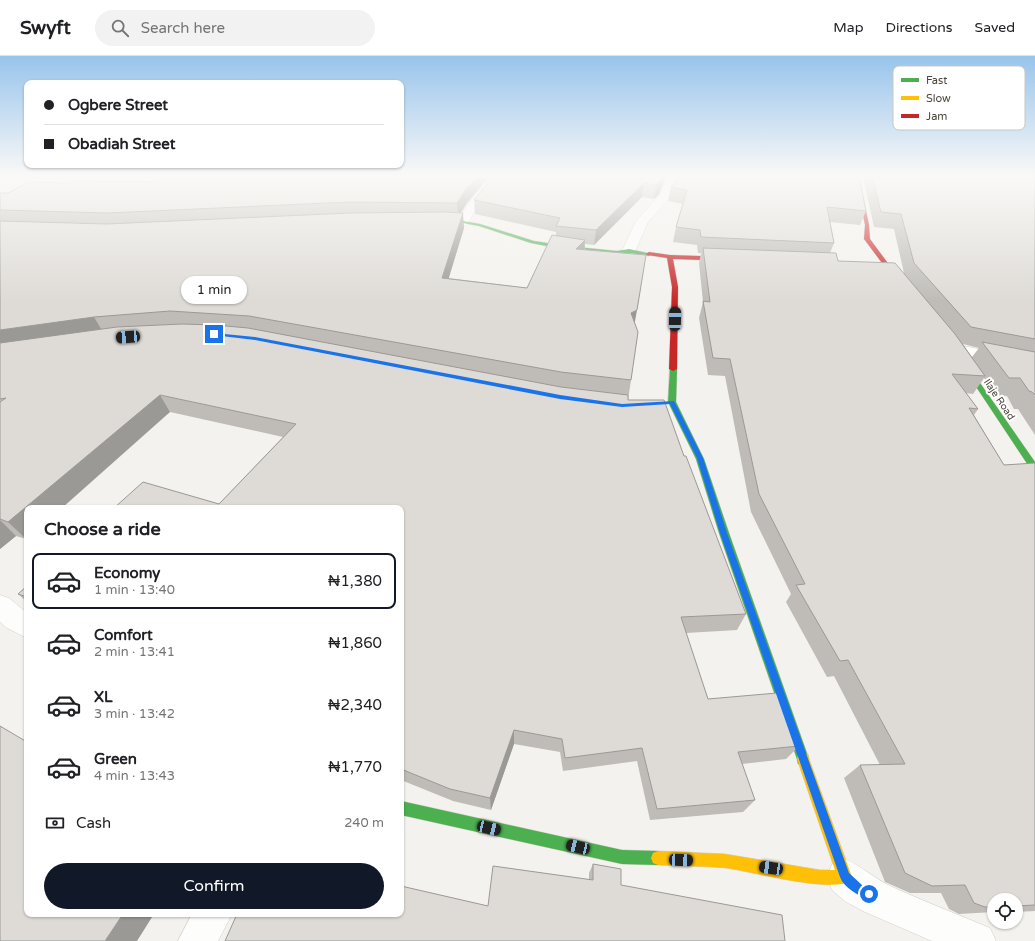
<!DOCTYPE html>
<meta charset="utf-8">
<style>
:root{--surface:#fff;--page:#f2f2f2;--text:#202124;--muted:#757577;--line:#e0e0e0;--accent:#111827}
body{margin:0;font-family:"Varela Round",sans-serif;background:var(--page);color:var(--text);height:100vh;display:flex;flex-direction:column;font-size:15px;white-space:nowrap}
*{box-sizing:border-box;margin:0}
p{font-size:13px;color:var(--muted)}
.icon{flex:none;width:22px;height:22px;fill:none;stroke:currentColor;stroke-width:2;stroke-linecap:round;stroke-linejoin:round}
.map{position:relative;flex:1;overflow:hidden}
.drawer{position:absolute;left:24px;top:449px;width:380px;height:412px;display:flex;flex-direction:column;background:var(--surface);border-radius:8px;box-shadow:0 1px 3px #0004}
.drawer>*{flex:none}
.top-card{position:absolute;left:24px;top:24px;width:380px;height:88px;border-radius:8px;box-shadow:0 1px 3px #0004;display:grid;align-content:center;height:88px;padding:0 20px;background:var(--surface)}
.tools{position:absolute;left:987px;top:837px;display:grid;gap:8px}
.tools a{display:grid;place-items:center;width:36px;height:36px;border-radius:50%;background:var(--surface);box-shadow:0 1px 3px #0004;font-size:20px}
.end{position:absolute;width:18px;height:18px;margin:-9px;border:5px solid #1a73e8;background:#fff;box-shadow:0 0 0 2px #fff}
.from{border-radius:50%}
.bubble{position:absolute;height:28px;border-radius:14px;background:var(--surface);box-shadow:0 1px 3px #0004;font-size:13px;font-weight:600;line-height:28px;text-align:center}
.car{position:absolute;width:12px;height:24px;margin:-12px -6px;border-radius:5px;box-shadow:0 0 3px 1px #0007;background:linear-gradient(#222 24%,#8ab4d8 0 40%,#222 0 76%,#8ab4d8 0 86%,#222 0)}
.top-card b{display:flex;align-items:center;gap:14px;height:38px;font-size:15px}
.top-card b+b{border-top:1px solid var(--line)}
.top-card i{width:10px;height:10px;background:var(--text)}
ul{padding:0;list-style:none}
li{display:flex;align-items:center;gap:12px;height:56px;margin:0 8px 6px;padding:0 12px;border:2px solid transparent;border-radius:8px}
li div{flex:1}
li b{display:block;font-size:15px}
li em{font-style:normal;font-weight:600}
li.active{border-color:var(--accent)}
li>.icon{width:36px;height:36px;stroke-width:1.5}
h2{padding:0 20px;font-size:18px;line-height:48px}
.pay{display:flex;align-items:center;gap:10px;height:44px;padding:0 20px;font-size:15px}
.pay p{margin-inline-start:auto}
.primary-button{display:flex;gap:8px;margin-top:auto;padding:8px 20px}
.primary-button a{flex:1;height:46px;border-radius:24px;background:var(--accent);color:#fff;font-size:16px;font-weight:600;line-height:46px;text-align:center}
header{display:flex;align-items:center;gap:24px;box-sizing:border-box;height:56px;padding:0 20px;background:var(--surface);border-bottom:1px solid var(--line)}
header strong{font-size:19px}
nav{display:flex;gap:22px;margin-inline-start:auto;font-size:14px}
.search{width:280px;height:36px;background:var(--page);display:flex;align-items:center;gap:10px;box-sizing:border-box;padding:0 14px;border-radius:22px;color:var(--muted);font-size:15px}
.map>svg:first-child{display:block}
.lines{fill:none;stroke-linecap:round;stroke-linejoin:round}
.street-casing{stroke:#d2d0cb;stroke-width:1}
.fast-casing{stroke:#d3cfc5;stroke-width:1}
.slow-casing{stroke:#d3cfc5;stroke-width:1}
.jam-casing{stroke:#d3cfc5;stroke-width:1}
.street{fill:#fdfdfc;fill-rule:evenodd}
.fast{fill:#4caf50;fill-rule:evenodd}
.slow{fill:#ffc107;fill-rule:evenodd}
.jam{fill:#c62828;fill-rule:evenodd}
.wall{fill:#bfbcb8;fill-rule:evenodd}
.shaded-wall{fill:#9b9996}
.building{fill:#dedbd6;stroke:#9b9996}
.route{fill:#1a73e8}
.labels{text-anchor:middle;stroke-width:4;stroke-linejoin:round;paint-order:stroke}
.far-street-label{font-size:10px;fill:#4b4439;stroke:#fff}
.key{fill:#fff;stroke:#c9c7c4;stroke-width:1}
.key-label{font-size:11px;fill:#4b4439}
</style>
<header>
<strong>Swyft</strong>
<div class="search"><svg class="icon" aria-label="search" viewBox="0 0 24 24"><circle cx="10" cy="10" r="6"/><path d="M15 15l6 6"/></svg>Search here</div>
<nav><a>Map</a><a>Directions</a><a>Saved</a></nav>
</header>
<div class="map">
<svg width="1035" height="885" viewBox="0 0 1035 885">
<rect width="100%" height="100%" fill="#f4f2ee"/>
<g class="lines">
<defs>
<path id="street" d="M 491,121 L 502,121 L 477,151 L 467,169 L 459,169 L 457,166 L 468,148 Z
M 668,121 L 678,121 L 671,140 L 648,166 L 634,198 L 624,198 L 622,195 L 636,165 L 660,139 Z
M 953,288 L 1035,304 L 1035,314 L 947,297 L 945,293 L 947,289 Z
M 0,539 L 9,542 L 27,557 L 27,582 L 7,572 L 0,566 Z
M 845,803 C 861,810 874,822 890,830 C 923,845 957,858 990,872 L 996,885 L 932,885 L 865,856 L 846,846 L 832,834 L 827,821 L 832,808 Z
M 192,858 L 232,858 L 218,885 L 178,885 Z"/>
<path id="fast" d="M 433,164 L 463,165 L 480,168 L 534,185 L 567,190 L 617,195 L 629,193 L 652,198 L 649,200 L 629,197 L 617,199 L 567,194 L 531,187 L 479,170 L 463,167 L 431,166 L 431,165 Z
M 962,303 L 964,304 L 1035,406 L 1035,416 L 1032,415 L 959,305 Z
M 670,311 L 673,311 L 677,313 L 676,346 L 704,403 L 729,477 L 809,703 L 808,708 L 803,709 L 798,708 L 797,703 L 719,477 L 696,403 L 668,346 Z
M 401,745 L 622,794 L 658,795 L 663,797 L 665,802 L 663,807 L 658,809 L 622,808 L 401,759 Z"/>
<path id="slow" d="M 803,697 L 808,698 L 809,703 L 852,821 L 850,826 C 827,836 754,816 726,812 C 703,810 680,810 658,809 L 653,807 L 651,802 L 653,797 L 658,795 L 725,798 L 820,814 L 835,814 L 797,703 L 798,698 Z"/>
<path id="jam" d="M 855,121 L 859,121 L 869,169 L 870,183 L 904,229 L 904,231 L 900,231 L 864,183 L 865,169 Z
M 649,196 L 670,199 L 730,201 L 733,203 L 730,205 L 673,203 L 678,231 L 677,313 L 673,315 L 669,313 L 672,231 L 667,202 L 647,199 L 646,198 Z"/>
</defs>
<use href="#street" class="street-casing"/>
<use href="#fast" class="fast-casing"/>
<use href="#slow" class="slow-casing"/>
<use href="#jam" class="jam-casing"/>
<use href="#street" class="street"/>
<use href="#fast" class="fast"/>
<use href="#slow" class="slow"/>
<use href="#jam" class="jam"/>
</g>
<path class="wall" d="M 160,121 L 489,121 L 467,147 L 461,157 L 464,172 L 448,222 L 527,232 L 556,180 L 556,176 L 475,158 L 474,144 L 493,121 L 666,121 L 659,138 L 654,143 L 642,141 L 594,189 L 585,188 L 585,193 L 635,267 L 631,324 L 628,344 L 684,400 L 746,558 L 737,574 L 686,577 L 708,643 L 799,690 L 786,703 L 742,708 L 755,744 L 743,756 L 650,764 L 637,705 L 563,715 L 560,696 L 514,688 L 491,754 L 453,745 L 401,724 L 401,452 L 219,448 L 283,381 L 170,356 L 27,452 L 27,483 L 26,483 L 16,480 L 0,493 L 0,137 L 8,137 L 69,127 L 154,126 Z
M 863,121 L 1035,121 L 1035,379 L 1018,353 L 1014,353 L 1007,340 L 996,339 L 984,322 L 973,338 L 966,337 L 978,353 L 974,359 L 1004,409 L 1035,407 L 1035,855 L 1016,856 L 1016,844 L 994,844 L 994,856 L 959,858 L 949,853 L 941,837 L 910,837 L 885,826 L 844,722 L 860,709 L 880,709 L 834,620 L 827,621 L 786,546 L 791,538 L 751,456 L 725,320 L 708,319 L 699,262 L 703,246 L 699,207 L 701,197 L 698,197 L 697,189 L 673,186 L 676,171 L 683,148 L 668,145 L 671,131 L 675,127 L 866,155 L 860,169 L 830,166 L 834,187 L 830,197 L 838,205 L 904,217 L 894,173 L 874,171 ZM 963,288 L 979,292 L 972,301 Z
M 27,530 L 27,546 L 18,538 Z
M 593,808 L 621,829 L 488,850 L 589,823 L 589,817 Z"/>
<path class="shaded-wall" d="M 477,121 L 489,121 L 467,147 L 458,161 L 457,147 L 466,133 Z
M 662,121 L 666,121 L 659,138 L 654,143 L 656,129 Z
M 644,127 L 642,141 L 594,189 L 596,174 Z
M 463,157 L 464,172 L 444,238 L 442,222 Z
M 585,184 L 584,199 L 576,193 Z
M 637,254 L 634,271 L 631,257 Z
M 94,261 L 104,278 L 0,293 L 0,274 Z
M 160,339 L 170,356 L 62,452 L 27,452 L 27,483 L 26,483 L 8,466 Z
M 0,464 L 16,480 L 0,493 Z
M 514,674 L 514,688 L 491,754 L 490,742 Z
M 123,858 L 154,858 L 137,885 L 105,885 Z"/>
<path class="building" d="M 160,121 L 477,121 L 466,133 L 457,147 L 350,146 L 108,157 L 0,154 L 0,137 L 8,137 L 29,126 L 69,127 L 72,125 L 154,126 Z
M 493,121 L 662,121 L 661,124 L 656,129 L 644,127 L 596,174 L 556,170 L 560,162 L 474,144 Z
M 677,121 L 859,121 L 866,155 L 827,151 L 834,187 L 701,181 L 700,174 L 676,171 L 687,134 L 671,131 L 675,127 Z
M 872,121 L 1035,121 L 1035,283 L 971,271 L 914,207 L 901,158 L 881,156 Z
M 445,156 L 463,157 L 442,222 L 527,232 L 552,179 L 585,184 L 576,193 L 646,199 L 637,254 L 631,257 L 638,276 L 631,324 L 561,316 L 249,260 L 170,255 L 94,261 L 0,274 L 0,165 L 107,168 L 350,157 Z
M 703,192 L 836,197 L 838,205 L 895,207 L 955,278 L 985,320 L 952,318 L 978,353 L 969,352 L 1004,409 L 1035,407 L 1035,849 L 1016,850 L 1016,844 L 994,844 L 994,851 L 985,851 L 974,847 L 965,829 L 932,830 L 905,817 L 860,709 L 905,708 L 848,604 L 840,605 L 796,529 L 805,528 L 759,438 L 730,303 L 713,302 L 703,245 L 710,246 Z
M 182,268 L 215,269 L 248,272 L 561,331 L 628,339 L 628,344 L 664,344 L 684,400 L 686,400 L 746,558 L 681,561 L 708,643 L 777,637 L 799,690 L 738,696 L 755,744 L 657,753 L 642,692 L 565,702 L 562,683 L 514,674 L 490,742 L 450,733 L 401,713 L 401,452 L 114,452 L 143,426 L 219,448 L 296,368 L 160,339 L 8,466 L 0,463 L 0,346 L 6,342 L 0,343 L 0,287 L 117,271 Z
M 982,286 L 1035,296 L 1035,339 L 1032,336 L 1029,335 L 1020,322 L 1009,322 Z
M 27,530 L 27,541 L 18,538 Z
M 0,670 L 27,686 L 27,858 L 123,858 L 105,885 L 0,885 Z
M 593,808 L 621,813 L 621,829 L 782,859 L 785,885 L 225,885 L 237,858 L 401,858 L 401,830 L 488,850 L 493,810 L 593,824 Z"/>
<linearGradient id="sky" x2="0" y2="1"><stop stop-color="#98c4ec"/><stop offset="0.49" stop-color="#faf9f7"/><stop offset="1" stop-color="#faf9f7" stop-opacity="0"/></linearGradient>
<rect width="1035" height="245" fill="url(#sky)"/>
<path class="route" d="M 214,277 L 255,281 L 560,339 L 622,348 L 674,345 L 703,402 L 727,477 L 849,817 L 863,830 L 872,834 L 874,838 L 872,842 L 869,844 C 858,839 844,832 840,821 L 720,477 L 697,402 L 670,348 L 622,351 L 560,343 L 255,284 L 213,279 Z"/>
<g class="labels">
<g class="far-street-label">
<text transform="translate(1000 343) rotate(56)" y="4">Ilaje Road</text>
</g>
</g>
<rect x="893" y="10" width="132" height="64" rx="6" class="key"/>
<rect x="901" y="22" width="18" height="4" fill="#4caf50"/>
<rect x="901" y="40" width="18" height="4" fill="#ffc107"/>
<rect x="901" y="58" width="18" height="4" fill="#c62828"/>
<g class="key-label">
<text x="926" y="28">Fast</text>
<text x="926" y="46">Slow</text>
<text x="926" y="64">Jam</text>
</g>
</svg>
<div class="tools">
<a><svg class="icon" aria-label="locate" viewBox="0 0 24 24"><circle cx="12" cy="12" r="6"/><path d="M12 2v4M12 18v4M2 12h4M18 12h4"/></svg></a>
</div>
<i class="end from" style="left:869px;top:838px"></i>
<i class="end" style="left:214px;top:278px"></i>
<div class="bubble" style="left:181px;top:220px;width:66px">1 min</div>
<i class="car" style="left:675px;top:263px;rotate:1deg"></i>
<i class="car" style="left:128px;top:281px;rotate:266deg"></i>
<i class="car" style="left:489px;top:772px;rotate:103deg"></i>
<i class="car" style="left:578px;top:791px;rotate:283deg"></i>
<i class="car" style="left:681px;top:804px;rotate:92deg"></i>
<i class="car" style="left:771px;top:812px;rotate:278deg"></i>
<div class="top-card">
<b><i class="from"></i>Ogbere Street</b>
<b><i></i>Obadiah Street</b>
</div>
<section class="drawer">
<h2>Choose a ride</h2>
<ul>
<li class="active"><svg class="icon" aria-label="car" viewBox="0 0 24 24"><path d="M5 17H2v-5l4-1 3-4h7l3 4 3 1v5h-3M9 17h6M6 11h13"/><circle cx="7" cy="17" r="2"/><circle cx="17" cy="17" r="2"/></svg><div><b>Economy</b><p>1 min · 13:40</p></div><em>₦1,380</em></li>
<li><svg class="icon" aria-label="car" viewBox="0 0 24 24"><path d="M5 17H2v-5l4-1 3-4h7l3 4 3 1v5h-3M9 17h6M6 11h13"/><circle cx="7" cy="17" r="2"/><circle cx="17" cy="17" r="2"/></svg><div><b>Comfort</b><p>2 min · 13:41</p></div><em>₦1,860</em></li>
<li><svg class="icon" aria-label="car" viewBox="0 0 24 24"><path d="M5 17H2v-5l4-1 3-4h7l3 4 3 1v5h-3M9 17h6M6 11h13"/><circle cx="7" cy="17" r="2"/><circle cx="17" cy="17" r="2"/></svg><div><b>XL</b><p>3 min · 13:42</p></div><em>₦2,340</em></li>
<li><svg class="icon" aria-label="car" viewBox="0 0 24 24"><path d="M5 17H2v-5l4-1 3-4h7l3 4 3 1v5h-3M9 17h6M6 11h13"/><circle cx="7" cy="17" r="2"/><circle cx="17" cy="17" r="2"/></svg><div><b>Green</b><p>4 min · 13:43</p></div><em>₦1,770</em></li>
</ul>
<div class="pay"><svg class="icon" aria-label="cash" viewBox="0 0 24 24"><path d="M3 7h18v10H3z"/><circle cx="12" cy="12" r="2"/></svg>Cash<p>240 m</p></div>
<div class="primary-button"><a>Confirm</a></div>
</section>
</div>
